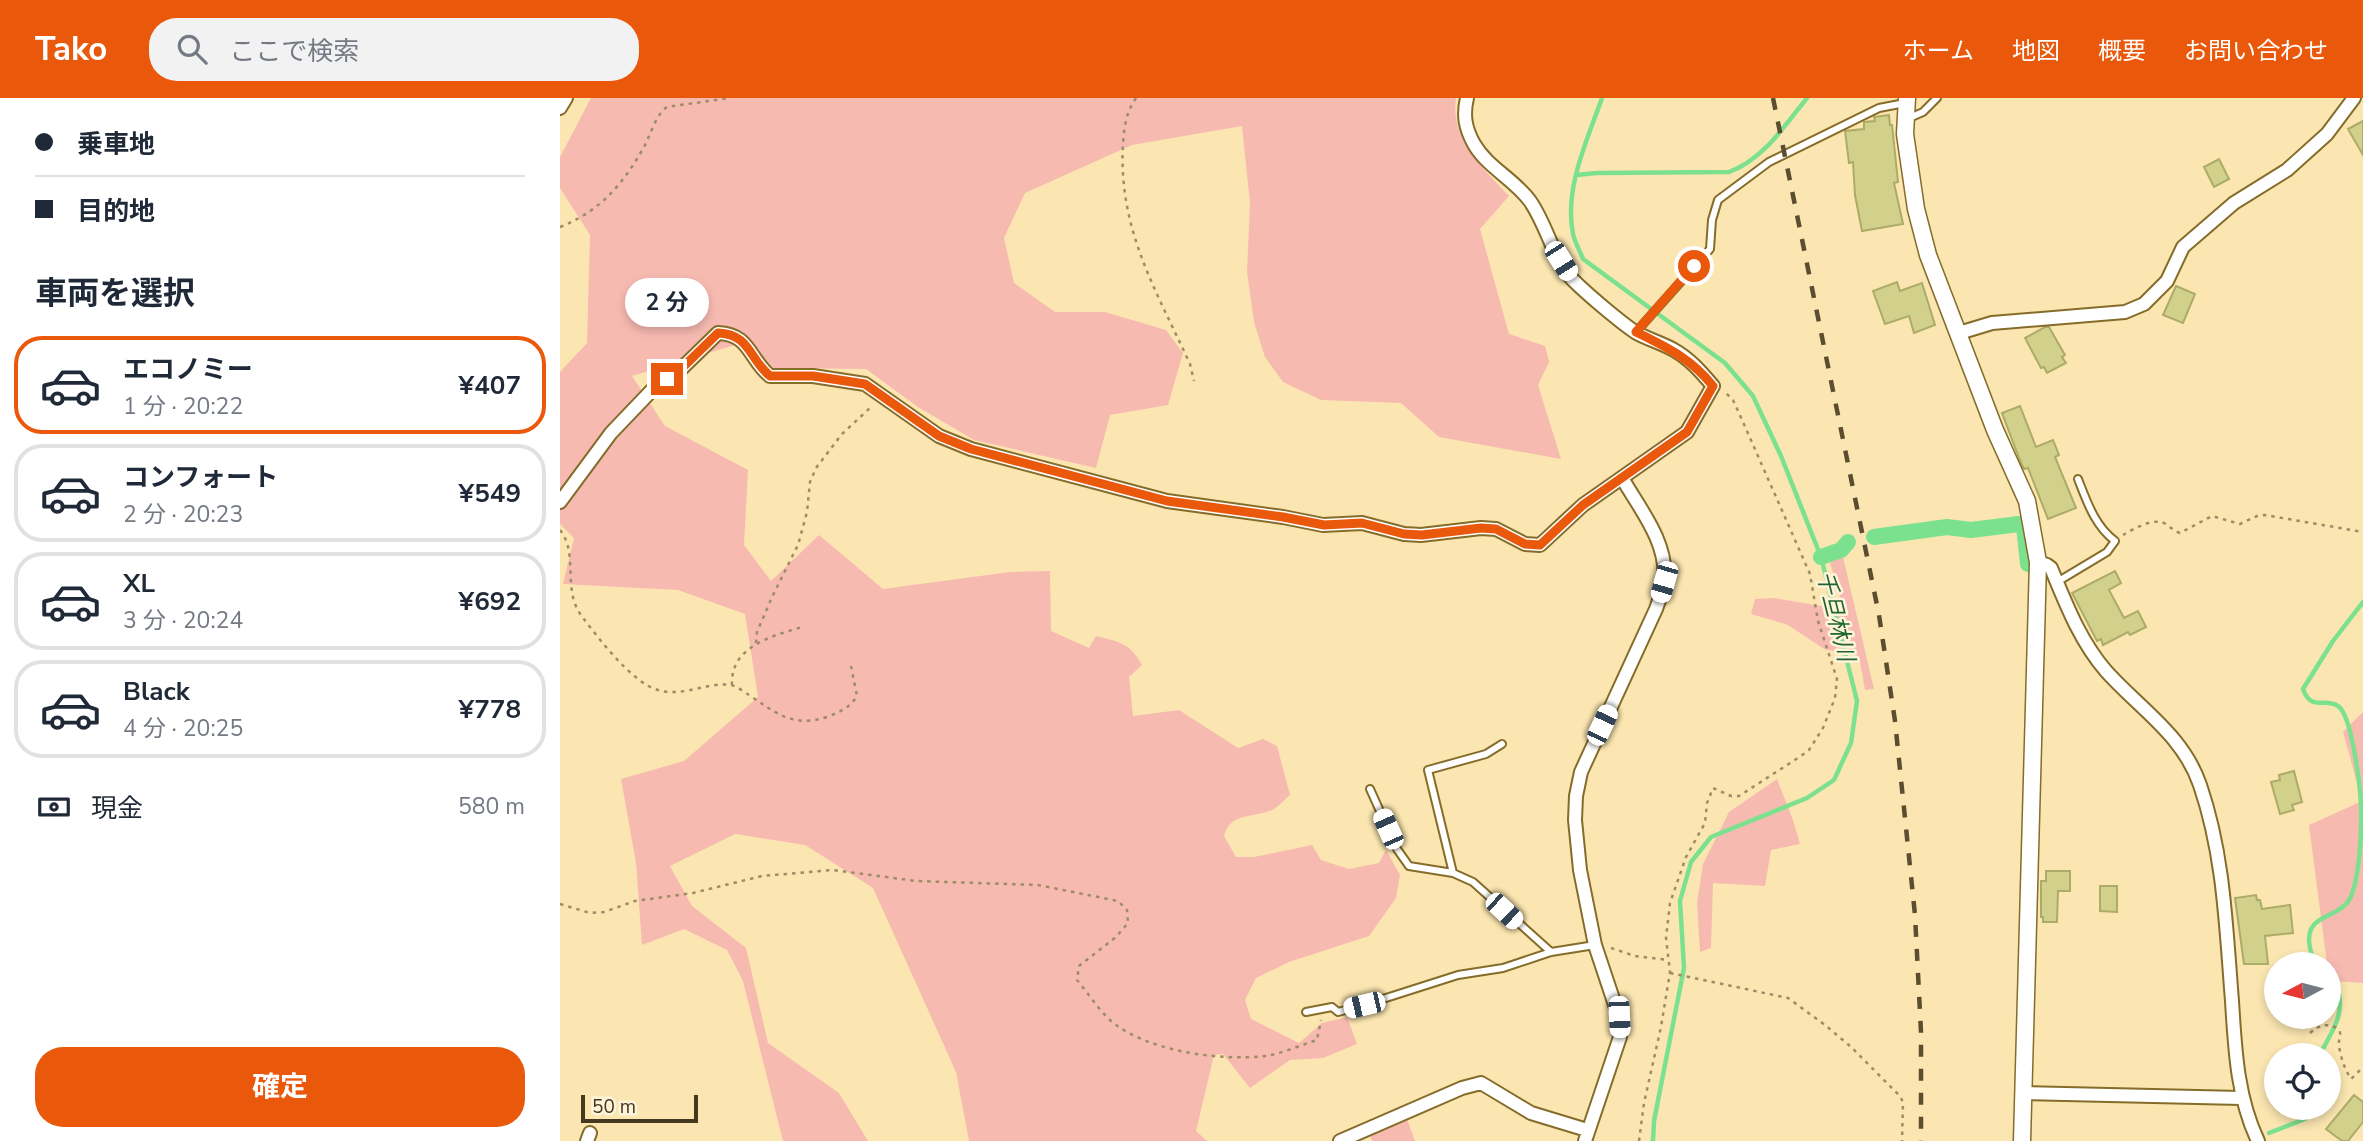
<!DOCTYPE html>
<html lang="ja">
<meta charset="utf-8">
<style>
:root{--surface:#fff;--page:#f2f2f3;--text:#1f2937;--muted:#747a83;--line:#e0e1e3;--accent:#ea580c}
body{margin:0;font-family:"Nunito Sans","Noto Sans JP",sans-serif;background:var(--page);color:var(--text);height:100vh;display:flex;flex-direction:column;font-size:26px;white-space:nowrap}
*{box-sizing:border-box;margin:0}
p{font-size:23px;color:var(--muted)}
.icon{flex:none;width:38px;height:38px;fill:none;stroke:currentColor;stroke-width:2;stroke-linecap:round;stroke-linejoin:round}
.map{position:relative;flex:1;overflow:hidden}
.panel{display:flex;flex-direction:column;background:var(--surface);width:560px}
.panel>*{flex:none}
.banner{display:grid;align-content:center;height:154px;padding:0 35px;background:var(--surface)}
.needle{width:46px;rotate:263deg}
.buttons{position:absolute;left:1704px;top:854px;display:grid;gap:14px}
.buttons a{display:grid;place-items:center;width:77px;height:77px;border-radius:50%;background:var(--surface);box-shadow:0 4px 10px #0003;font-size:35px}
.scale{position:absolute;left:21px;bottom:18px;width:117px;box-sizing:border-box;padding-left:7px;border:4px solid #44391e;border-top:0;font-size:19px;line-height:24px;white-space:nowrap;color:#44391e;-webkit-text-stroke:5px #fff4da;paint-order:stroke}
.end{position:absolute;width:32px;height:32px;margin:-16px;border:9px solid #ea580c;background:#fff;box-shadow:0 0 0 4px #fff}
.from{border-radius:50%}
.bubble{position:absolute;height:49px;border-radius:24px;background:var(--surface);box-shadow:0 4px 10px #0003;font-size:23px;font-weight:700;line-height:49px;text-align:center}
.car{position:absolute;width:21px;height:42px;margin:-21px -10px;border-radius:9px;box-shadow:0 0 5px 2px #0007;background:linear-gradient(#fff 24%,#345 0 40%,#fff 0 76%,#345 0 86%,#fff 0)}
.banner b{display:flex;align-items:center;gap:24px;height:66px;font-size:26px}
.banner b+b{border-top:2px solid var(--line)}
.banner i{width:18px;height:18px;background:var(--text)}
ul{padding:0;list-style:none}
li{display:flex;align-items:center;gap:21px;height:98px;margin:0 14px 10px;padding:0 21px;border:4px solid var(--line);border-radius:28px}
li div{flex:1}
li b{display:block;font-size:26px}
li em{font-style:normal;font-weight:700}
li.current{border-color:var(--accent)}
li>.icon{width:63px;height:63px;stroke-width:1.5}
h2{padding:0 35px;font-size:32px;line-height:84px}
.pay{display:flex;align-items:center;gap:18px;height:77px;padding:0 35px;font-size:26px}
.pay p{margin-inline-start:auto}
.cta{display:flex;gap:14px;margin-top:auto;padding:14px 35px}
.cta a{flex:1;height:80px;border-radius:28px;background:var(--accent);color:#fff;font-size:28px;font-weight:700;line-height:80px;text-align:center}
header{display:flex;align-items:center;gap:42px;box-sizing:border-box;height:98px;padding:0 35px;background:var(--accent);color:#fff}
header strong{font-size:33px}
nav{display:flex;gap:38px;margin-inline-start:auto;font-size:24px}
.search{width:490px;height:63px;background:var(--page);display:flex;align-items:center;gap:18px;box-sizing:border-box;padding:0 24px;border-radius:28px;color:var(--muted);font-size:26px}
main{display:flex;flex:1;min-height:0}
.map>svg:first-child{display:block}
.green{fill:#f7bab1}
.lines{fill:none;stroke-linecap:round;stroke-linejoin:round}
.stream{stroke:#7ce18e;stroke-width:4.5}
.canal{stroke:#7ce18e;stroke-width:16}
.building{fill:#d1d18b;stroke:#acab67;stroke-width:2}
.service-casing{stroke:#856c29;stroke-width:10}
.minor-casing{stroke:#856c29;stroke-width:16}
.tertiary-casing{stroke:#856c29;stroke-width:19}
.path{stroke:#9d8d66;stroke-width:2.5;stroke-dasharray:3.5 5;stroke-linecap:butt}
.service{stroke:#fff;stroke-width:6}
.minor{stroke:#fff;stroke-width:12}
.tertiary{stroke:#fff;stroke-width:16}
.rail{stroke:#5b4e30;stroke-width:4.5;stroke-dasharray:12 12;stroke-linecap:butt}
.route{stroke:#ea580c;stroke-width:9}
.labels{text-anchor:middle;stroke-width:5;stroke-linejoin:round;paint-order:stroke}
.water-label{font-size:23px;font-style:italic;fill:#206531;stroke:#fff4da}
</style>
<header>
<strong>Tako</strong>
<div class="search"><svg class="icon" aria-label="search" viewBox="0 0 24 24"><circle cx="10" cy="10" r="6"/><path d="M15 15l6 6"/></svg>ここで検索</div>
<nav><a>ホーム</a><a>地図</a><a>概要</a><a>お問い合わせ</a></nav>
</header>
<main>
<section class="panel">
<div class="banner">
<b><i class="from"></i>乗車地</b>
<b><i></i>目的地</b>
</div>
<h2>車両を選択</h2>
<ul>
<li class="current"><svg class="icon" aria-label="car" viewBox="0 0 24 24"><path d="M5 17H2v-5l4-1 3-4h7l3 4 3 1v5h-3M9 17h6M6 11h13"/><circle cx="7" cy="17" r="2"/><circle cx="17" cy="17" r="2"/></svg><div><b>エコノミー</b><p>1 分 · 20:22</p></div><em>¥407</em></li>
<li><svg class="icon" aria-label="car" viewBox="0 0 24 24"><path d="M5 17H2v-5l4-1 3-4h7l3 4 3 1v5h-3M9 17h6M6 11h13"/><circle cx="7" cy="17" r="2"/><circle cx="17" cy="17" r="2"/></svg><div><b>コンフォート</b><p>2 分 · 20:23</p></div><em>¥549</em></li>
<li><svg class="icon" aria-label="car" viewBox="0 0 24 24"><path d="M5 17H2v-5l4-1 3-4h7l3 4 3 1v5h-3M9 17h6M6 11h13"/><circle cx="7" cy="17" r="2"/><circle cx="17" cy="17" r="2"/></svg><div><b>XL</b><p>3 分 · 20:24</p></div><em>¥692</em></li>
<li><svg class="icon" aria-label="car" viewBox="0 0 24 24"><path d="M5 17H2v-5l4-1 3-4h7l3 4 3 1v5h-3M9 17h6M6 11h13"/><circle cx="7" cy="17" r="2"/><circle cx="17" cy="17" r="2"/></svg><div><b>Black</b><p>4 分 · 20:25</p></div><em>¥778</em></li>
</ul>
<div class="pay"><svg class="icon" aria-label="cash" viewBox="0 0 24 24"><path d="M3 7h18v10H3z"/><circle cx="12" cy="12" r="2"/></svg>現金<p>580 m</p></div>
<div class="cta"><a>確定</a></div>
</section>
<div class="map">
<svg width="1803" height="1043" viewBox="0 0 1803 1043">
<rect width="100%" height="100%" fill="#fbe6b1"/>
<path class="green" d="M 31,0 L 896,0 C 890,42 923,69 949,98 L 920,131 L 949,236 L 985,248 L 989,264 L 978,287 L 1001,361 L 879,339 L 841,305 L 761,302 L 723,284 L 705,259 L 694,224 L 687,174 L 690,105 L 682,28 L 572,47 L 465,95 L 444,140 L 454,185 L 495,214 L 545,214 L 606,232 L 623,255 L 608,307 L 550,317 L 536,370 L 414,342 L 358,309 L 306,271 L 214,270 L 185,244 L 72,278 L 105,328 L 188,372 L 184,447 L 211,483 L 259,437 L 323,491 L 450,474 L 490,473 L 491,533 L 529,550 L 536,538 C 560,544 570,545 582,567 L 569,579 L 573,618 L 619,612 L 678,650 L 703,641 L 717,648 L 730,697 C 724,702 718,709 712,712 C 694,720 670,714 664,738 L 676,759 L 694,759 L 752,747 L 761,762 L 789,771 L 819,765 L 826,752 L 840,777 L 836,800 L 809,838 L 729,864 L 696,880 L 685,902 L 691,921 L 739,945 L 762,925 L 787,919 L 797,946 L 763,960 L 730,962 L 690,990 L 663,956 L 654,957 L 636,1033 L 647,1043 L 409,1043 L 396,974 L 313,790 L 245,747 L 175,736 L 110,768 L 132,808 L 186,850 L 208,945 L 279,995 L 308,1043 L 223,1043 L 183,883 L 167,852 L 124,831 L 82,847 L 76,765 L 61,681 L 124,663 L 198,599 L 185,516 L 118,492 L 3,486 L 14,440 L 0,426 L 0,274 L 27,245 L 30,137 L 0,90 L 0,59 Z
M 1283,459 L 1314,591 L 1305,592 L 1299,558 L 1264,551 L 1228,527 L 1191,516 L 1195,501 L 1214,500 L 1261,508 L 1280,500 L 1270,464 Z
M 1803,614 L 1803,885 L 1769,883 L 1769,866 L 1767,866 L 1749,727 L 1802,703 L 1783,634 Z
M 1217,681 L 1233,722 L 1240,746 L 1211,752 L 1205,788 L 1153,785 L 1151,850 L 1140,854 L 1137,805 L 1143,766 L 1169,714 Z
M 847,1021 L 855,1043 L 812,1043 L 810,1036 Z"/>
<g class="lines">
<path class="stream" d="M 1042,0 C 1027,43 1004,90 1013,136 C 1015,145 1020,153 1023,161 L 1165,265 L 1193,298 L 1221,358 L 1261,459 L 1297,603 L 1291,645 L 1274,682 L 1247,700 L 1151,739 L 1131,764 L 1120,803 L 1124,870 L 1094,1023 L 1093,1043
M 1016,77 L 1037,75 L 1169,74 C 1203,62 1225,27 1247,0
M 1755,866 C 1732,809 1781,827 1792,796 C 1800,773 1802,731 1801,706 C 1800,688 1792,617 1778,608 C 1765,599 1751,614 1743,591 L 1773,543 L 1803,504
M 1760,957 C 1769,937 1784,920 1779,897 L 1769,888
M 1709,1035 L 1745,1021 L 1751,1010"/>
<path class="canal" d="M 1314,439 L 1387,429 L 1411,432 L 1459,426 L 1464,429 L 1468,466
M 1261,459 L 1281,452 L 1288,444"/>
</g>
<path class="building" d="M 1329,17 L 1330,27 L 1332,27 L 1338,84 L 1334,85 L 1343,126 L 1302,133 L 1295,97 L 1293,64 L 1289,65 L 1285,33 L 1304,31 L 1304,24 L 1315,23 L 1314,19 Z
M 1803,23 L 1803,57 L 1788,31 Z
M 1659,61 L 1669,81 L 1654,89 L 1644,69 Z
M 1337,184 L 1340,193 L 1362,185 L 1375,227 L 1354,235 L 1349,218 L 1325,226 L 1313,193 Z
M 1616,188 L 1635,196 L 1623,225 L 1603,217 Z
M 1485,229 L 1489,229 L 1505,257 L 1502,259 L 1506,265 L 1487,275 L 1484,269 L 1481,270 L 1465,240 Z
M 1460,308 L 1476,349 L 1493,342 L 1499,357 L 1495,359 L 1516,410 L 1488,421 L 1468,370 L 1464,371 L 1461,365 L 1442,315 Z
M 1555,473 L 1561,485 L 1549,492 L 1564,520 L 1578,513 L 1586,529 L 1570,537 L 1568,534 L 1543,547 L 1541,541 L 1537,543 L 1512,495 Z
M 1734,673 L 1742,704 L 1732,707 L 1734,712 L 1720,716 L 1711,684 L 1720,682 L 1719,677 Z
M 1486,773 L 1510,773 L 1510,793 L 1498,793 L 1497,824 L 1483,824 L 1483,819 L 1481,819 L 1481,783 L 1486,783 Z
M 1540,788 L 1557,788 L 1557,814 L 1540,813 Z
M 1696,797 L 1697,802 L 1700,802 L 1702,811 L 1730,807 L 1733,835 L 1705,838 L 1708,866 L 1684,866 L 1675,800 Z
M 1794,997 L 1803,1004 L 1803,1024 L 1788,1043 L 1782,1043 L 1766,1031 Z"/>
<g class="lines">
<defs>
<path id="service" d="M 1347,21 L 1363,14 L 1377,0
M 1076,234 L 1150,151 L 1152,122 L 1158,102 L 1209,64 L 1319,10 L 1345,5
M 1497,484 L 1547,454 L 1555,443 C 1535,428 1527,404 1518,381
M 810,691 L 837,751 L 849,768 L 893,775 L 913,784 L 991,854
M 893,775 L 868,672 L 926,656 L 942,646
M 746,914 L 772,909 L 778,914 L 804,907 L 898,877 L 943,870 L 991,854 L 1035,847"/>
<path id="minor" d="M 0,10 L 6,0
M 1399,235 L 1432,225 L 1565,214 L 1584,206 L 1607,183 L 1623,149 L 1674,105 L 1727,72 L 1767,36 L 1794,0
M 0,404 L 51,335 L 94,290 L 120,272 L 158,235 C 190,236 189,261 210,278 L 253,278 L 305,286 L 379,338 L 411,351 L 607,403 L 723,419 L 763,427 L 802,425 L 844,436 L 861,437 L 921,430 L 936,431 L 965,446 L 980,447 L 1023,407 L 1127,334 L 1153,288 C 1141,274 1130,261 1114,252 C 1102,245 1087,241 1075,234 C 1059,223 1027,196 1013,182 C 993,161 987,127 970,103 C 954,81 927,69 914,46 C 905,30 903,17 907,0
M 1478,464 L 1487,467 L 1491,470 C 1506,506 1520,543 1546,573 C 1580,611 1623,637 1640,687 C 1664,757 1666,829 1672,903 C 1675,951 1677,999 1698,1043
M 1463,995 L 1681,1000
M 27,1043 L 30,1035
M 780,1043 L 902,990 L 921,985 L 971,1015 L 1027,1032
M 1025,1043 L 1060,939 L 1059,919 L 1035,847 L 1020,772 L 1015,722 L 1016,698 L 1021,674 L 1096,511 C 1099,502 1103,493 1104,484 C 1109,446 1080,411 1062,380"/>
<path id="tertiary" d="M 1347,0 L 1345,36 L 1356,111 L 1368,157 L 1435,332 L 1467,403 L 1478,464 L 1462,1043"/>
</defs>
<use href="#service" class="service-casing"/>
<use href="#minor" class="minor-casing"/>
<use href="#tertiary" class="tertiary-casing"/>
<path class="path" d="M 576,0 C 566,14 564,30 563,46 C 558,131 596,192 630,266 L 634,283
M 0,129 C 41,113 64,85 85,47 C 91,35 96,17 107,9 L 169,0
M 0,432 C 19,456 2,491 21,517 C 38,540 59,567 82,584 C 114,607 141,583 171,587 C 177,588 184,594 189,597 C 216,615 233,630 267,619 C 279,614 290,610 297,598 L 291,568
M 1563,437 C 1574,431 1591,420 1604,425 C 1610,428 1613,433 1620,435 L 1652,418 L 1680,426 L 1697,418 L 1705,417 L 1803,434
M 196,545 L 197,534 L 212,499 L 238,447 L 247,414 L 250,384 L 256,370 L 282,336 L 311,309
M 172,587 C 170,548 213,538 242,529
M 0,806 L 30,815 L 44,814 L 75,803 L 133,795 L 202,778 L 273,772 L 356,783 L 478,787 L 558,803 L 567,812 L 568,825 L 556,839 L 519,868 L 517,882 C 529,896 541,916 556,927 C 594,954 660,963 706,958 C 723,955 741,947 757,942 L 761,922
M 1051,850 L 1075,858 L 1108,862
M 1110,875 L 1228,900 L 1265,927 L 1290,948 L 1340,998 L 1343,1004 L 1342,1043
M 1750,935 C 1760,926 1767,925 1779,931 C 1782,938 1778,941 1779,948 C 1781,960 1784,970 1791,981 L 1803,969
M 1079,1043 L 1084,1005 L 1101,929 L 1110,874 L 1106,840 L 1110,805 L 1126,759 L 1145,725 L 1147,705 L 1153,690 L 1171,698 L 1179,698 L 1241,658 L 1249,652 L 1263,630 L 1275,600 L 1277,581 L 1258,523 L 1250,476 L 1179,315 L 1173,302 L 1165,294"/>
<use href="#service" class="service"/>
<use href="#minor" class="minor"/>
<use href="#tertiary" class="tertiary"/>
<path class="rail" d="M 1213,0 L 1319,517 L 1335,623 L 1355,817 L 1361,934 L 1361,1043"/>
</g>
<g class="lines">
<path class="route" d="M 107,281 L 120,272 L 158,235 C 190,236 189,261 210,278 L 253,278 L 305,286 L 379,338 L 411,351 L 607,403 L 723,419 L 764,427 L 802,425 L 844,436 L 862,437 L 921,430 L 936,431 L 965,446 L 980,447 L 1023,407 L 1127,334 L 1153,288 C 1130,260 1108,250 1076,234 L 1134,168"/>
</g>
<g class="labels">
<g class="water-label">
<text transform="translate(1276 518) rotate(76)" y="8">千旦林川</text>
</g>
</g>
</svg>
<div class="buttons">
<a><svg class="needle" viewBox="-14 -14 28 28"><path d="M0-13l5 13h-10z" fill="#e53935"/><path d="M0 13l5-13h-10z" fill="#747a83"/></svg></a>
<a><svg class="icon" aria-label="locate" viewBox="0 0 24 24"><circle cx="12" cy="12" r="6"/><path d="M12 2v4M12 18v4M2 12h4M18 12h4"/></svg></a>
</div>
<div class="scale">50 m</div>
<i class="end from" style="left:1134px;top:168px"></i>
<i class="end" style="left:107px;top:281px"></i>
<div class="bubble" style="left:65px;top:180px;width:84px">2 分</div>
<i class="car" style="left:1001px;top:163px;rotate:148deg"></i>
<i class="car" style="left:1104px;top:484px;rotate:196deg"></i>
<i class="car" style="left:1042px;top:627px;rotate:25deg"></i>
<i class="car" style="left:828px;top:731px;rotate:336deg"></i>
<i class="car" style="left:944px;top:813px;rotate:133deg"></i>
<i class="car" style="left:804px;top:907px;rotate:257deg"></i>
<i class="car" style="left:1059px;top:919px;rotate:177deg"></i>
</div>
</main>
